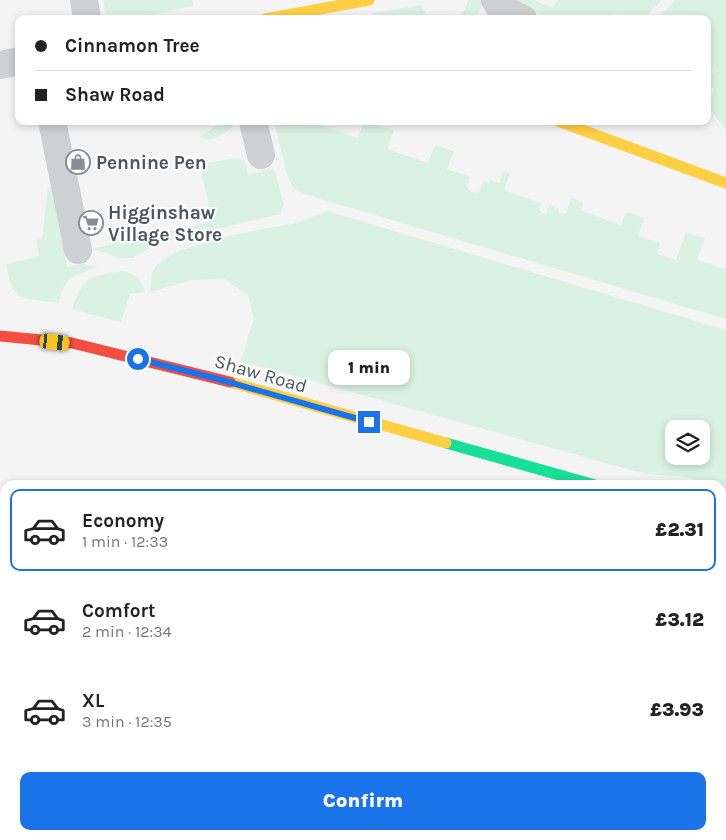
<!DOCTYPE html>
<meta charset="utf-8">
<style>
:root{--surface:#fff;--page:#f6f6f6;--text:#222;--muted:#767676;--line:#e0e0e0;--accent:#1a73e8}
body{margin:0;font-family:Karla,sans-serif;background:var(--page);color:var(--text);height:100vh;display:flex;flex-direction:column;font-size:19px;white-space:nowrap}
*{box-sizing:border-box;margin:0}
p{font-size:16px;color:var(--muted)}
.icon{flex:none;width:28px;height:28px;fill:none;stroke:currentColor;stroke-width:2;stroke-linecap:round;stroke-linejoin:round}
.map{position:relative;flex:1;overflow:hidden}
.panel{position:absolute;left:0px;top:480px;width:726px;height:360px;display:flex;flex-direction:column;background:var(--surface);border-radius:15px 15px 0 0;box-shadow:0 2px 8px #0003}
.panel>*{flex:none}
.guide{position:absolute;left:15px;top:15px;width:696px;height:110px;border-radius:10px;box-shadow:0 2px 8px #0003;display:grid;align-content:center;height:110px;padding:0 20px;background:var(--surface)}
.buttons{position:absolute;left:665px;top:420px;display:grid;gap:10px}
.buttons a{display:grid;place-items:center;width:45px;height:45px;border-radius:10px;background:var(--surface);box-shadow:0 2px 8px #0003;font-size:25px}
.end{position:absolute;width:22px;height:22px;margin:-11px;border:6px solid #1a73e8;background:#fff;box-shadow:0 0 0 2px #fff}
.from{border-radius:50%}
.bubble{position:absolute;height:35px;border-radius:10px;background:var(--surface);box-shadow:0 2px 8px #0003;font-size:16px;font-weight:800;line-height:35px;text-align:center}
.car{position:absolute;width:15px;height:30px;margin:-15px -8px;border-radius:6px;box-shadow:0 0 4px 1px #0007;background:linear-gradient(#f5c518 24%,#345 0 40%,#f5c518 0 76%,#345 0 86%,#f5c518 0)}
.guide b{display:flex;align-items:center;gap:18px;height:48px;font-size:19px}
.guide b+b{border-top:1px solid var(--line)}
.guide i{width:12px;height:12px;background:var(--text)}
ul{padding:9px 0 0;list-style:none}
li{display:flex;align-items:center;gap:15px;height:82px;margin:0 10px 8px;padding:0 10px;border:2px solid transparent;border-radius:10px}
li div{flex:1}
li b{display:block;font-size:19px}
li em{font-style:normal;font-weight:800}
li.selected{border-color:var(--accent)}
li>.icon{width:45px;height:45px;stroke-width:1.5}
.cta{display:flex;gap:10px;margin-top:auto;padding:10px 20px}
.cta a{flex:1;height:58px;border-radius:10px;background:var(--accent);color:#fff;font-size:20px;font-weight:800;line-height:58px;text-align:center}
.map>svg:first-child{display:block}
.commercial{fill:#e8e7e3}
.green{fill:#d9f2e3;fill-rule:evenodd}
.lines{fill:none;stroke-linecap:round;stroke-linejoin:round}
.street{stroke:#ced0d2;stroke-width:28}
.fast{stroke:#16e098;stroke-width:11}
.slow{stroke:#ffcf43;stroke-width:11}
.jam{stroke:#f24e42;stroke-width:11}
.tram{stroke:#c9cacc;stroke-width:1}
.route{stroke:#1a73e8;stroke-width:6}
.labels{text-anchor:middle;stroke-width:4;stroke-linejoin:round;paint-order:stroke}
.poi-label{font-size:19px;font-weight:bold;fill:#4a5661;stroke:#fff;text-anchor:start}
.street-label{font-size:19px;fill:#4a5661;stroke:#fff}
</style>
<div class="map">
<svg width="726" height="840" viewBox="0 0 726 840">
<rect width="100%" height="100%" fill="#f4f4f4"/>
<path class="commercial" d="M 0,648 L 5,650 L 5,835 L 398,835 L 399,840 L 0,840 Z"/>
<path class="green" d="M 103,0 L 192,0 L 193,6 L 132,19 L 107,19 Z
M 468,0 L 482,0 L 483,2 L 476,19 L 456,19 C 461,16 468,6 468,0 Z
M 510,0 L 534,0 L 553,8 L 557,0 L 662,0 L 643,19 L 630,19 L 615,13 L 613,19 L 552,19 L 517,6 Z
M 675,0 L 726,0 L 726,130 L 708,107 L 714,89 L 708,86 L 714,70 L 708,67 L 708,19 L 657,19 Z
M 421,5 L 428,17 L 432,19 L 366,19 L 373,13 Z
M 219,121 L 236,121 C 232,130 218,139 207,139 C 207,139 200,137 199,137 L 220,124 Z
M 274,121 L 310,121 L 358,138 L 364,121 L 394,130 L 387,149 L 428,163 L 435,145 L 454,151 L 447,169 L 470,177 L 467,186 L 469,191 L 476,193 L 479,191 L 483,181 L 489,183 L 490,180 L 499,183 L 504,170 L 510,173 L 504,190 L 542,204 L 539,211 L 546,214 L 550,205 L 559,209 L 558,212 L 566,214 L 571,198 L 583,202 L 581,211 L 621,225 L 626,212 L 644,218 L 638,236 L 660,243 L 657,254 L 676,260 L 686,232 L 705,238 L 697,260 L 726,269 L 726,319 L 301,193 L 292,186 L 287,174 Z
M 237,158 L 243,160 L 246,164 L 248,175 L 274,168 L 284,205 L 280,214 L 172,239 L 152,247 L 133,258 L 120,258 L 92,249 L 212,221 L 200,164 Z
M 51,187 L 67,267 L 83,264 L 99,267 C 76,275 63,276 59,303 C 51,302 25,299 19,296 C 10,289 8,274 6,264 L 39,256 L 36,240 L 42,239 L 48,188 Z
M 327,211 L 726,330 L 726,488 L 721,486 L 721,485 L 716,485 L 687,477 L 645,474 L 241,361 L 254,318 L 248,295 L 224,279 L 192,280 L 150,292 L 152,273 L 157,265 L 175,252 L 228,236 L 297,223 ZM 674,429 L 701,429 L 701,456 L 674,456 Z
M 124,271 C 137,276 141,278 145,292 L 130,294 L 121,322 L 72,309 C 75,300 80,286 88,280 C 96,275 114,272 124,271 Z
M 560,835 L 666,835 L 682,840 L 571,840 Z"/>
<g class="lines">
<path class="street" d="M 84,0 L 87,19
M 495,0 L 500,8 L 523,19
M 0,65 L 19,61
M 52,121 L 78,250
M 253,121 L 261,155"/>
<path class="fast" d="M 446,443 L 595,485"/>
<path class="slow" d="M 265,19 L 369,0
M 558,121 L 726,183
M 230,382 L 446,443"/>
<path class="jam" d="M 0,336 L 72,343 L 230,382
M 721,523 L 726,524"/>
<path class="tram" d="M 0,609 L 5,612
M 0,625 L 5,627
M 465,835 L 476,840
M 499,835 L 511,840"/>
</g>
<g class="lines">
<path class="route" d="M 138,359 L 218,379 L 369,422"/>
</g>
<defs>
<symbol id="shop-ring" viewBox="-11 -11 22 22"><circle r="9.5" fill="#fff" stroke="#868d94" stroke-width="1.5"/><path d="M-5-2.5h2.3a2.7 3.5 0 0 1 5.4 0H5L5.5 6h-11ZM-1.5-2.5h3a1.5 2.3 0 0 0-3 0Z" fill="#868d94"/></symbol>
<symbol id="supermarket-ring" viewBox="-11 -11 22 22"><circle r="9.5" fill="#fff" stroke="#868d94" stroke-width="1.5"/><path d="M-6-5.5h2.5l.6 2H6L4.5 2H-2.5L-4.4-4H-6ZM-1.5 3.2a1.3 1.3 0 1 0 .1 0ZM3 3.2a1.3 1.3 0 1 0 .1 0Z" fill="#868d94"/></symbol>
</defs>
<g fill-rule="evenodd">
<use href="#shop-ring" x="64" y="148" width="28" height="28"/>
<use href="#supermarket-ring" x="77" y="209" width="28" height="28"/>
</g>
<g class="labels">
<g class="poi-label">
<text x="96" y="169">Pennine Pen</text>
<text x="108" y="219">Higginshaw<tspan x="108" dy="22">Village Store</tspan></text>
</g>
<g class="street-label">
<text transform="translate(261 373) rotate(16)" y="7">Shaw Road</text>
</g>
</g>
</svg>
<div class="buttons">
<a><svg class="icon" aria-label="layers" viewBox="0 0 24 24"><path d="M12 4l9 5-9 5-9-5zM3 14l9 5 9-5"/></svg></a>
</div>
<i class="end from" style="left:138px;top:359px"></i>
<i class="end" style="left:369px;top:422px"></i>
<div class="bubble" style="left:328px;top:350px;width:82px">1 min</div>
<i class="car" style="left:55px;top:342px;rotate:96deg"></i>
<div class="guide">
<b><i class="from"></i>Cinnamon Tree</b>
<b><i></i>Shaw Road</b>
</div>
<section class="panel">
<ul>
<li class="selected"><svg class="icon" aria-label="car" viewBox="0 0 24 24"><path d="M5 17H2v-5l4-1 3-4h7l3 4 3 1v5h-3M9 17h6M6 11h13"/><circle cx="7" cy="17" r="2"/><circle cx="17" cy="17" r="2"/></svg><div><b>Economy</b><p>1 min · 12:33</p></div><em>£2.31</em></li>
<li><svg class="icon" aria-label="car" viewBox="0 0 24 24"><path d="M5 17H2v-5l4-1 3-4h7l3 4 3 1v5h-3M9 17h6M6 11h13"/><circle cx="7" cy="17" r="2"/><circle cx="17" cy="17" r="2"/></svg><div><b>Comfort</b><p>2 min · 12:34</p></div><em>£3.12</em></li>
<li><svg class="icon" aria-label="car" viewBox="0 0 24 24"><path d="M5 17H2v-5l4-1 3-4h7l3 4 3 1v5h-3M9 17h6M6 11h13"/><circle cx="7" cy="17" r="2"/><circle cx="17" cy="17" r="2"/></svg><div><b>XL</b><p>3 min · 12:35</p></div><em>£3.93</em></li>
</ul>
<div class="cta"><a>Confirm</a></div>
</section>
</div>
